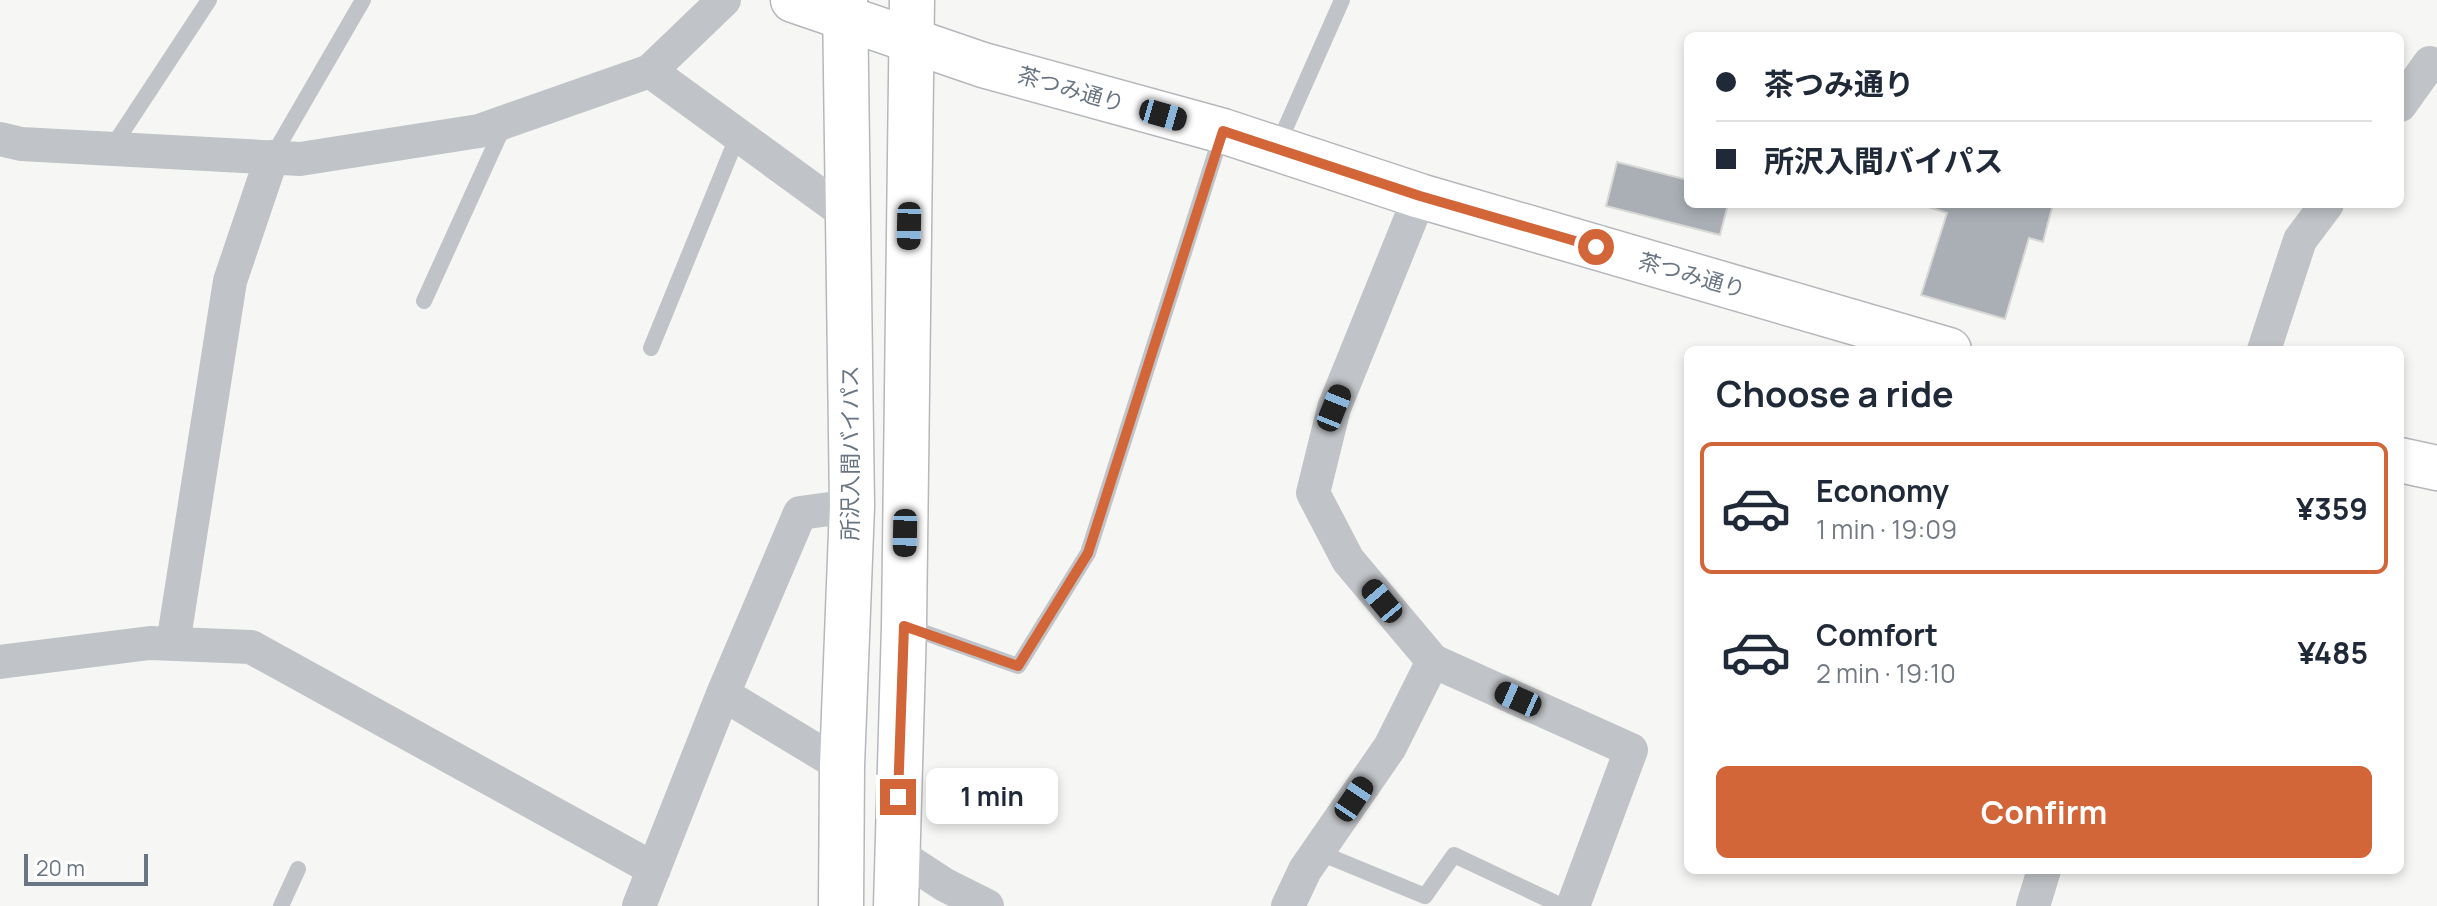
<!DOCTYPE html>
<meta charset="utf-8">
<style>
:root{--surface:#fff;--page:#f6f6f7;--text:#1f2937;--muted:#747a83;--line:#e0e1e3;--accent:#d26639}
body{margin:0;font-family:Manrope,"Noto Sans JP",sans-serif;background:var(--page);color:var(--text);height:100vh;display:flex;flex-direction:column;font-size:30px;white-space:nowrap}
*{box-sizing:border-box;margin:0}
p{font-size:26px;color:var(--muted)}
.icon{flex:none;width:44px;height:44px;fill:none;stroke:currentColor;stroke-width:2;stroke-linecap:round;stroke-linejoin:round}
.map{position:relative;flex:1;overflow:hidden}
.sheet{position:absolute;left:1684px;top:346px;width:720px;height:528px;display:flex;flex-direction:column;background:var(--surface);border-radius:12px;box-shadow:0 4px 12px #0003}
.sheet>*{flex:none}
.top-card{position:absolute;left:1684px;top:32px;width:720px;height:176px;border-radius:12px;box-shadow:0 4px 12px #0003;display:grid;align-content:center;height:176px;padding:0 32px;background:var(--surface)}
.scale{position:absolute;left:24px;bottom:20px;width:124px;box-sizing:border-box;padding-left:8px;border:4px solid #697582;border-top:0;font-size:22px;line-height:28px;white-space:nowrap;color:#697582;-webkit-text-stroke:6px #fff;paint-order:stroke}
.end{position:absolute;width:36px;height:36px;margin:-18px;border:10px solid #d26639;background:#fff;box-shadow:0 0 0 4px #fff}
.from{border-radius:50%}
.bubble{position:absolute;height:56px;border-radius:12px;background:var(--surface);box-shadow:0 4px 12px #0003;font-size:26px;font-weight:700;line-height:56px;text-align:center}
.car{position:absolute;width:24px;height:48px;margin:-24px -12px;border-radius:10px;box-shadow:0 0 6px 2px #0007;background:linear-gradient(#222 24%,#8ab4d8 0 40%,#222 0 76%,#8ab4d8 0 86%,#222 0)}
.top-card b{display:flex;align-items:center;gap:28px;height:76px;font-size:30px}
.top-card b+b{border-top:2px solid var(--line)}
.top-card i{width:20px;height:20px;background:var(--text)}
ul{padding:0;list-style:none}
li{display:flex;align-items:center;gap:24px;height:132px;margin:0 16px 12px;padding:0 16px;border:4px solid transparent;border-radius:12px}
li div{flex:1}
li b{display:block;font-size:30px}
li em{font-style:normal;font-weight:700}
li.selected{border-color:var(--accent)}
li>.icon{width:72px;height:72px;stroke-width:1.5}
h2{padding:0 32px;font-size:36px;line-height:96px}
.action{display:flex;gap:16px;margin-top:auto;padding:16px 32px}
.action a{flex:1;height:92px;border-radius:12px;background:var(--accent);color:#fff;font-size:32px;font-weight:700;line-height:92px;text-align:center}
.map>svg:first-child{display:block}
.building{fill:#a9afb5;stroke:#d8d8d6;stroke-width:2}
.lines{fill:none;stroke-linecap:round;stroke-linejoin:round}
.primary-casing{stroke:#b4b7bb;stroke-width:47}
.trunk-casing{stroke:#b5b8bb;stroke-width:47}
.service{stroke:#c0c3c7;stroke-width:16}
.minor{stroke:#c0c3c7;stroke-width:34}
.primary{stroke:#fff;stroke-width:44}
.trunk{stroke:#fff;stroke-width:44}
.route{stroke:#d26639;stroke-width:10}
.labels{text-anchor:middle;stroke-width:8;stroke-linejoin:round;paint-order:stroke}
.street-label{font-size:22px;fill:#697582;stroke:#fff}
</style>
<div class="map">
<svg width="2437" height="906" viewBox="0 0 2437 906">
<rect width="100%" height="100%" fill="#f6f7f4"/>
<path class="building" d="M 1617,162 L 1688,180 L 1688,204 L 1728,204 L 1720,235 L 1606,206 Z
M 1919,204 L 2053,204 L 2043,242 L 2029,238 L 2005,319 L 1921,295 L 1947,213 Z"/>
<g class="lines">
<defs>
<path id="primary" d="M 793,0 L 983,65 L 1223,131 L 1420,196 L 1949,350
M 2400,460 L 2437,468"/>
<path id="trunk" d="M 841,906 L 842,766 L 852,506 L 845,0
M 896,906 L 904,626 L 912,0"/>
</defs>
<use href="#primary" class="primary-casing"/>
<use href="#trunk" class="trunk-casing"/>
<path class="service" d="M 1277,147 L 1342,0
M 111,149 L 209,0
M 272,157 L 363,0
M 424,301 L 504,125
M 651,348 L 738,135
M 906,626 L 1018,666 L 1088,553 L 1222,133
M 1318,852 L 1425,896 L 1454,855 L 1562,906
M 281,906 L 298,869"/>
<path class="minor" d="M 650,71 L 849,216
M 2400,105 L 2430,63
M 0,139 L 21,144 L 300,159 L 479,131 L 650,71 L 724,0
M 1420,196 L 1334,408 L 1313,493 L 1348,560 L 1433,661 L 1631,750 L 1573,906
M 2264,350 L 2300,240 L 2327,204
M 173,644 L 230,281 L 272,157
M 0,662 L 150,643 L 251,647 L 654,869
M 723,694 L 842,766
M 896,853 L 945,885 L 987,906
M 639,906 L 723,694 L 800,513 L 852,506
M 1288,906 L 1305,870 L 1390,747 L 1433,661
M 2033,906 L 2044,870"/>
<use href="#primary" class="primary"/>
<use href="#trunk" class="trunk"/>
</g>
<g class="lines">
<path class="route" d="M 898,797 L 904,626 L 1018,666 L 1088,553 L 1223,131 L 1420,196 L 1596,247"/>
</g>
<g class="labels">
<g class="street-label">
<text transform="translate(1071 89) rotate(16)" y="8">茶つみ通り</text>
<text transform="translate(1692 275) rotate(16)" y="8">茶つみ通り</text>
<text transform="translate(850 453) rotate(-90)" y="8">所沢入間バイパス</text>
</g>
</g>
</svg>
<div class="scale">20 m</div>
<i class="end from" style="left:1596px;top:247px"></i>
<i class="end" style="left:898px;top:797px"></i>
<div class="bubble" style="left:926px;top:768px;width:132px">1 min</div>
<i class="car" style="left:1163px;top:115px;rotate:106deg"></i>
<i class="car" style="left:909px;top:226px;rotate:181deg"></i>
<i class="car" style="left:1334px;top:408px;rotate:22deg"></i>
<i class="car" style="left:905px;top:533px;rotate:181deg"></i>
<i class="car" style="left:1382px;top:601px;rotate:320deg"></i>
<i class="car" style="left:1518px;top:699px;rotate:294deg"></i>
<i class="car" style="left:1354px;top:799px;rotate:34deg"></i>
<div class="top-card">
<b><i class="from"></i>茶つみ通り</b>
<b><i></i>所沢入間バイパス</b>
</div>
<section class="sheet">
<h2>Choose a ride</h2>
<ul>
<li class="selected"><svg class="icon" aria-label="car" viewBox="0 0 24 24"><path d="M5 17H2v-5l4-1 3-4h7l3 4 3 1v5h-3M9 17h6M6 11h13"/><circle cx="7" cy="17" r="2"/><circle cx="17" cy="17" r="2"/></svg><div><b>Economy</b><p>1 min · 19:09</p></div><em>¥359</em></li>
<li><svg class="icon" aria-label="car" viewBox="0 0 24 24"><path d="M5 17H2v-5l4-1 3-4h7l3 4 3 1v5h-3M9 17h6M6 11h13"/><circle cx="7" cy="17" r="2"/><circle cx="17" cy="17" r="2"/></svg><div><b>Comfort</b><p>2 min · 19:10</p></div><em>¥485</em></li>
</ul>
<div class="action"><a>Confirm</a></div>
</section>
</div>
